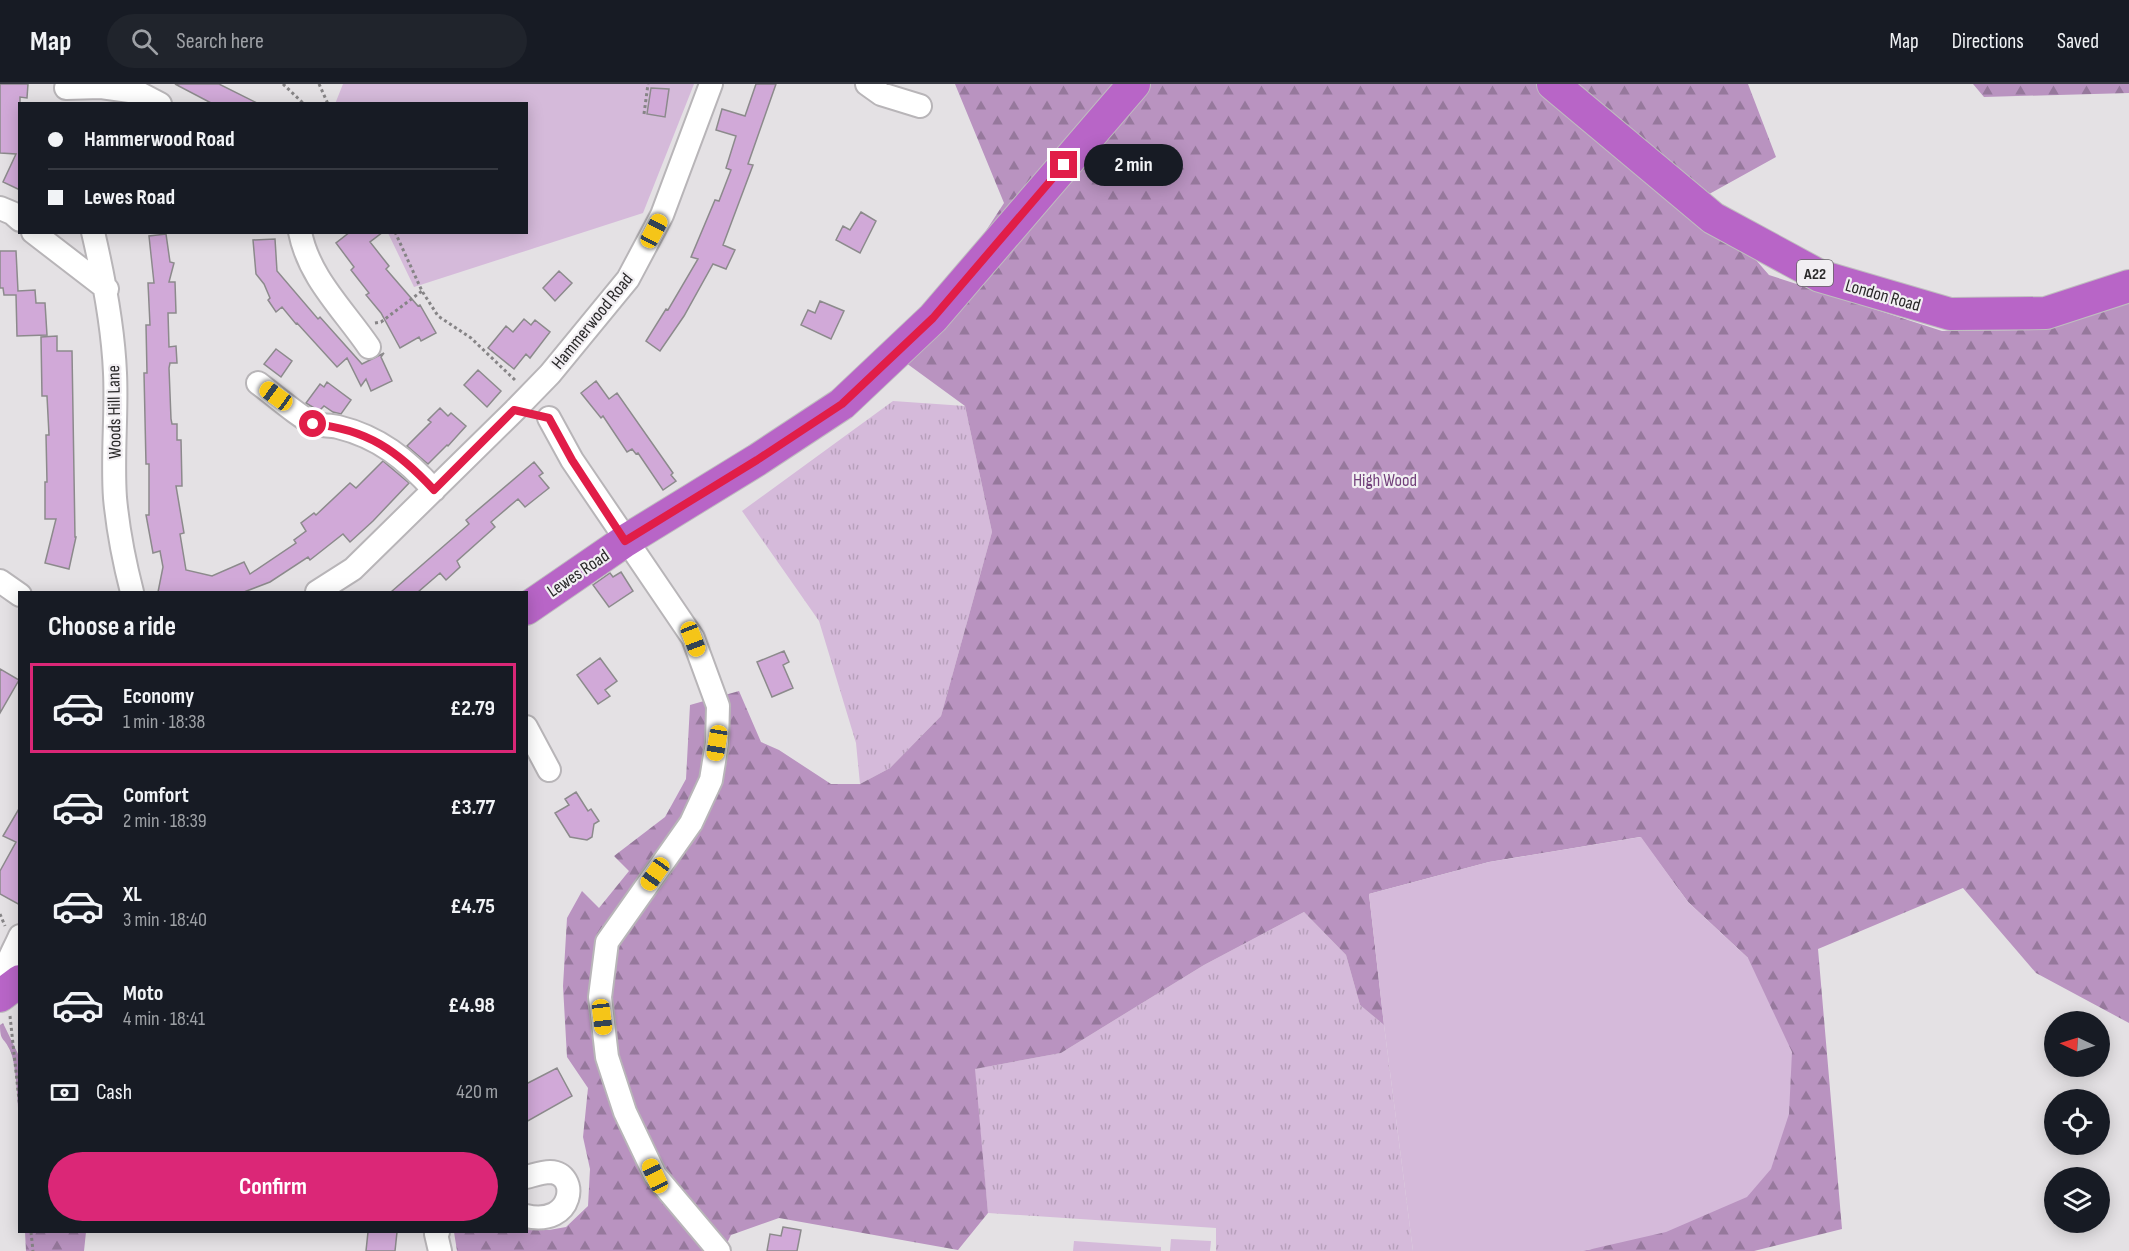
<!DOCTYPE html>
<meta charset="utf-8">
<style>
:root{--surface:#171b24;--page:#20242c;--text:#f1f3f6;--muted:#9ea1a6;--line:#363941;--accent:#db2777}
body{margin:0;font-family:"Sofia Sans Condensed",sans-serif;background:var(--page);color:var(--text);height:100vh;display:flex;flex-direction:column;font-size:22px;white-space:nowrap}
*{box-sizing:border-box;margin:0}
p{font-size:20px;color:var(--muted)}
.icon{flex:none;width:33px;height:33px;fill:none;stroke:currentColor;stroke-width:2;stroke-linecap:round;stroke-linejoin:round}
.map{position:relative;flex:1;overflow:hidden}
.panel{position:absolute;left:18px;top:507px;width:510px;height:642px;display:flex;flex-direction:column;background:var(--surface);border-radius:0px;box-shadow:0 3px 15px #0003}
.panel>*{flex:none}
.top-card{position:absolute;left:18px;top:18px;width:510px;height:132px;border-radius:0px;box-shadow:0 3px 15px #0003;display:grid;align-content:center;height:132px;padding:0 30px;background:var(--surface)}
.needle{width:39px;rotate:274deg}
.fabs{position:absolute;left:2044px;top:927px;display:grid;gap:12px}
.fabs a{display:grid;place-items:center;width:66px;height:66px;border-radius:50%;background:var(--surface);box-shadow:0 3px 15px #0003;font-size:30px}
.end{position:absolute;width:27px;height:27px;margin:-14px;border:8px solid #e11d48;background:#fff;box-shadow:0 0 0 3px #fff}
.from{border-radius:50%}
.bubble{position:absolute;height:42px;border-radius:21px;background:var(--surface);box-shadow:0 3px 15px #0003;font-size:20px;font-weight:700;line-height:42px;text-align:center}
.car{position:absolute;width:18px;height:36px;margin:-18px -9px;border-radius:8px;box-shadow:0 0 4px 2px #0007;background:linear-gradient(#f5c518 24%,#345 0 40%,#f5c518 0 76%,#345 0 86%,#f5c518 0)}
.top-card b{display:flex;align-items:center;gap:21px;height:57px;font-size:22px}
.top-card b+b{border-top:2px solid var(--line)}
.top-card i{width:15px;height:15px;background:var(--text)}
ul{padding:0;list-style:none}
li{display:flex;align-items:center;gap:18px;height:90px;margin:0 12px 9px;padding:0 18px;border:3px solid transparent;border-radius:0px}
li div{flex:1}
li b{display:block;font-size:22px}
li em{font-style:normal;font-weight:700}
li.current{border-color:var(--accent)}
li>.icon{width:54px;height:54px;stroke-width:1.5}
h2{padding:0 30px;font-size:27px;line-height:72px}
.pay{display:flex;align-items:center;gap:15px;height:66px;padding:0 30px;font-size:22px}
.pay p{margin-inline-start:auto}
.primary-button{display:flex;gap:12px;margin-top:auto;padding:12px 30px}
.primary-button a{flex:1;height:69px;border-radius:36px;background:var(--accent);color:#fff;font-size:24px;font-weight:700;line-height:69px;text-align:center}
header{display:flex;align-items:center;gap:36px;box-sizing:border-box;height:84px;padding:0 30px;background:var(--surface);border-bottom:2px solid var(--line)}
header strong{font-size:28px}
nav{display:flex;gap:33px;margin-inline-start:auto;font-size:21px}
.search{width:420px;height:54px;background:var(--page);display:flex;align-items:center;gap:15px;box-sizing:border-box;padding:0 21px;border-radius:33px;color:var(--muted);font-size:22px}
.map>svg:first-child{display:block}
.grass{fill:url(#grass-tufts)}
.forest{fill:url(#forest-firs)}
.green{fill:#d5bada}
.building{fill:#d1a9d8;stroke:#8c8a8c;stroke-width:1.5}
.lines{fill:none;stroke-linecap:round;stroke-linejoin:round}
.minor-casing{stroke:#b8b5b8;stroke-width:26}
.highway-casing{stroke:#bfbebf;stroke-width:34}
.path{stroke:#868486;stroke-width:3;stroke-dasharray:3 3;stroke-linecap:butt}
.minor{stroke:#fff;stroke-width:22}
.highway{stroke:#b865c7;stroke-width:32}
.route{stroke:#e11d48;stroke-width:8}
.labels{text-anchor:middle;stroke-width:4.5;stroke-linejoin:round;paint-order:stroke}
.shield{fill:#f1eef2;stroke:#656365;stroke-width:1.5}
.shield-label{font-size:16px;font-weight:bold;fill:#292829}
.street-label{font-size:18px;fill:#292829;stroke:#f1eef2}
.park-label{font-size:18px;fill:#713f7a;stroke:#f1eef2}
</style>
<header>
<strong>Map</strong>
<div class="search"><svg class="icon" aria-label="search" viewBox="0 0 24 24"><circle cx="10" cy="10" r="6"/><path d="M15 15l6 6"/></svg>Search here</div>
<nav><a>Map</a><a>Directions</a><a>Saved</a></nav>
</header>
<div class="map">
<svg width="2129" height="1167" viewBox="0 0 2129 1167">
<defs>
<pattern id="grass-tufts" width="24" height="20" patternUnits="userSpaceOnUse" patternTransform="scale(1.5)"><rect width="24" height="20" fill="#d5bada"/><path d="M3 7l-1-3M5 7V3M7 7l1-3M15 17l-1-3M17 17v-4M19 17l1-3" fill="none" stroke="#b7a0bb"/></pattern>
<pattern id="forest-firs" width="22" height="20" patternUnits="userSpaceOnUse" patternTransform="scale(1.5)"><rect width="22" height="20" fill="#b993c0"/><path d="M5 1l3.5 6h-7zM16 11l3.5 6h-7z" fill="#96789c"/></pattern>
</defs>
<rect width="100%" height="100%" fill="#e4e1e4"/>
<path class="grass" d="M 893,317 L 965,322 L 992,448 L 941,632 L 890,684 L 860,700 L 856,659 L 819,537 L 742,427 Z
M 1304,828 L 1346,871 L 1360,921 L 1384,941 L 1413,1167 L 1216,1167 L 1216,1144 L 988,1129 L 974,985 L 1061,969 L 1204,881 Z"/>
<path class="forest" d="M 955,0 L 1748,0 L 1776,73 L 1702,114 L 1769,191 L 1942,247 L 2043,246 L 2129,211 L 2129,939 L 2036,889 L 1963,804 L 1818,865 L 1842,1145 L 1754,1167 L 1581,1167 L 1592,1165 L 1748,874 L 1688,818 L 1640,753 L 1489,778 L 1369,810 L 1384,941 L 1360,921 L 1346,871 L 1304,828 L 1204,881 L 1061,969 L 975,985 L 988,1129 L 958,1166 L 779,1134 L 731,1151 L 723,1167 L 457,1167 L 454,1148 L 526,1148 L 527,1144 L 549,1146 L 566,1143 L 588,1122 L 590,1085 L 583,1053 L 588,1004 L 567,973 L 563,902 L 567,834 L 582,807 L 599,824 L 629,787 L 614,772 L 665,733 L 686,695 L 690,621 L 739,607 L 761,658 L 779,666 L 831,700 L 860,700 L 890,684 L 941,632 L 992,448 L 965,322 L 902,276 L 1004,119 Z
M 1973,0 L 2129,0 L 2129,9 L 1984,13 Z
M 3,939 L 19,972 L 19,1043 C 18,1025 17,981 10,966 C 4,953 0,958 0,941 Z
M 25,1148 L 86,1148 L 84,1167 L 26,1167 Z"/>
<path class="green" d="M 343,0 L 694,0 L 643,129 L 414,203 L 388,149 L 526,148 L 526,20 L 335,20 Z
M 1641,753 L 1688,818 L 1748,874 L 1792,968 L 1789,1030 L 1771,1085 L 1747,1113 L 1666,1148 L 1592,1165 L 1581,1167 L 1413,1167 L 1384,941 L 1369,810 L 1489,778 Z
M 1171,1155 L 1211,1157 L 1210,1167 L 1170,1167 Z
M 1074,1157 L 1161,1163 L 1161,1167 L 1073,1167 Z"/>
<path class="building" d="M 0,0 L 28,0 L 27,14 L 20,13 L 20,106 L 3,98 L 16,70 L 0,69 Z
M 175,0 L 219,0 L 259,20 L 213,20 Z
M 756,0 L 776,0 L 748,80 L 753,81 L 723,161 L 735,166 L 726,185 L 713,180 L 684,232 L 660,267 L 646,257 L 666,225 L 668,226 L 698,175 L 691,173 L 715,116 L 719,117 L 731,86 L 726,84 L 736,52 L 716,46 L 722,25 L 745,32 Z
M 651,4 L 669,5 L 665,33 L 647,30 Z
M 861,128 L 876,137 L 860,169 L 836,156 L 843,142 L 850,146 Z
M 350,148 L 383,148 L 370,158 L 389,182 L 386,185 L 418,222 L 420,221 L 436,249 L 421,257 L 419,253 L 400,264 L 381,229 L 366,211 L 369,209 L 351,186 L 354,183 L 336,159 Z
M 166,150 L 170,178 L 174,179 L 169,198 L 175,198 L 176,229 L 168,229 L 169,263 L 176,262 L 177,279 L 170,279 L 169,284 L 171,335 L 172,340 L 177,340 L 177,356 L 181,356 L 182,402 L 176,402 L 184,449 L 180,450 L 186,486 L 212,492 L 244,478 L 250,490 L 296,459 L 294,456 L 306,447 L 301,439 L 314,429 L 316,431 L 350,399 L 356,404 L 383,377 L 409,399 L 373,437 L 350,458 L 343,450 L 310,476 L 308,473 L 270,498 L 244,508 L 158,508 L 163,483 L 160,467 L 153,469 L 146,431 L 149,431 L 149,380 L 146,380 L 144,289 L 147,289 L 146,241 L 150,241 L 148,199 L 154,199 L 149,152 Z
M 275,155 L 277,187 L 318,235 L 320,233 L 362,280 L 384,269 L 381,273 L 392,297 L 371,307 L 366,295 L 361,302 L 347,274 L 337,283 L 297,239 L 296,240 L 282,223 L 276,228 L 268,216 L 270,214 L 264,200 L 256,190 L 253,156 Z
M 0,167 L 16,167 L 18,207 L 35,206 L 36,219 L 45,219 L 47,251 L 17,252 L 16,211 L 4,211 L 3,204 L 0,204 Z
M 559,187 L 572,199 L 555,217 L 543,204 Z
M 820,217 L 844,227 L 831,255 L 801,241 L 808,226 L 815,229 Z
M 524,235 L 531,241 L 535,236 L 550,248 L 530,274 L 526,270 L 514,285 L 488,264 L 506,242 L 513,248 Z
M 57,252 L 57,267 L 72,267 L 75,453 L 76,453 L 69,485 L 45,479 L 56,435 L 45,435 L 45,398 L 47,398 L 46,351 L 49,351 L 47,312 L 42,312 L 41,253 Z
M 276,265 L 292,277 L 281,293 L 264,280 Z
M 478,286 L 501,307 L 487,323 L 464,301 Z
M 596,297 L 609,315 L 617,309 L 673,389 L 671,391 L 676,397 L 663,406 L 638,369 L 636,370 L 632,365 L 627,368 L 603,332 L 601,334 L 581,309 Z
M 327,298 L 351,316 L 341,330 L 333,328 L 324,322 L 319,327 L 306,319 L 320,300 L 324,303 Z
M 440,324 L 448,332 L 451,329 L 466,342 L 448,362 L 447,361 L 428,380 L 407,362 L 431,338 L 428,336 Z
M 534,378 L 543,389 L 539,392 L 549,404 L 525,423 L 518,415 L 491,438 L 495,443 L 457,477 L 460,483 L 446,496 L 440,489 L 418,508 L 391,508 L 469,440 L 466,436 Z
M 621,488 L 633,507 L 609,523 L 593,501 L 610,489 L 613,493 Z
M 784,567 L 789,578 L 783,581 L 793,604 L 772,613 L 757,578 Z
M 600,574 L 617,597 L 605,606 L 610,612 L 598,620 L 577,591 Z
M 0,585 L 19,596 L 0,629 Z
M 576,708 L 588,727 L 591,725 L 599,737 L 594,740 L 592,753 L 587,756 L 570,753 L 555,729 L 569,721 L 565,715 Z
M 20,723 L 20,821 L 0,810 L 0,787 L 16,758 L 3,752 Z
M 557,984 L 572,1012 L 526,1038 L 526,1000 Z
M 783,1143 L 801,1146 L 797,1167 L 767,1167 L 770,1150 L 781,1152 Z
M 368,1148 L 397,1148 L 395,1167 L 366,1167 Z"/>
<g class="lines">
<defs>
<path id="minor" d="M 867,0 L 881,10 L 920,22
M 66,4 L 101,3 L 137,8 L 160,20
M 0,124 L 12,129 L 20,136
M 33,148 L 107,205
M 93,148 C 104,195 113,241 115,289 C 117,330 112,372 115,414 C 118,446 124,477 132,508
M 300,148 C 309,194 344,226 369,263
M 258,299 C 269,307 304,337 315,340 C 322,342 330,341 338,343 C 379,353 406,375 434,406
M 549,334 L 572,376 L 693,554 L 718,622 L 717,659 L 711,696 L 691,739 L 607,858 L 600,913 L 607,973 L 625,1028 L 655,1091 L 719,1167
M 0,497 L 20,511
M 317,508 L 353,485 L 515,326 L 550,290 L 628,195 L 662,131 L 711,0
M 526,643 L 549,686
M 8,906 C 1,883 11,873 20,852
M 526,1093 C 534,1091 543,1088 550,1088 C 580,1089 574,1143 526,1132
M 438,1148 L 436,1150 L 440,1167"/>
<path id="highway" d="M 1553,0 L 1713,134 L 1820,192 L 1950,230 L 2046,229 L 2129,202
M 526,525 L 625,457 L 757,376 L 842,320 L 933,234 L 1134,0
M 0,912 L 20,897"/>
</defs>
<use href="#minor" class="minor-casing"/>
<use href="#highway" class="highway-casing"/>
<path class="path" d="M 283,0 L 304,20
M 319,0 L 328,20
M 644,30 L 648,0
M 395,148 L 422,207 L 438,232 L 471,254 L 516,297
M 375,239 L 381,238 L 422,207
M 0,830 L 5,842
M 10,932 L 20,1025
M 31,1148 L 33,1167"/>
<use href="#minor" class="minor"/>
<use href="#highway" class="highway"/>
</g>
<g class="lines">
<path class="route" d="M 313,340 C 367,345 398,367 434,406 L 514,326 L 549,334 L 572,376 L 625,457 L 757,376 L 842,320 L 933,234 L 1064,81"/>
</g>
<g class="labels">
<rect class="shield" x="1797" y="176" width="36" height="26" rx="4.5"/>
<g class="shield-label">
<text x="1815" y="195">A22</text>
</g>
<g class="street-label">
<text transform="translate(1883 211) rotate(16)" y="6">London Road</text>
<text transform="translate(592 237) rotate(-51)" y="6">Hammerwood Road</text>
<text transform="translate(114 328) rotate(-91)" y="6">Woods Hill Lane</text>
<text transform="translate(578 489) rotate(-34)" y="6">Lewes Road</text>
</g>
<g class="park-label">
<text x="1385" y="402">High Wood</text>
</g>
</g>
</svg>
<div class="fabs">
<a><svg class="needle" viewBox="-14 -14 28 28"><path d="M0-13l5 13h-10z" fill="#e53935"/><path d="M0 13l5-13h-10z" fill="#9ea1a6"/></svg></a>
<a><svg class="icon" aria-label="locate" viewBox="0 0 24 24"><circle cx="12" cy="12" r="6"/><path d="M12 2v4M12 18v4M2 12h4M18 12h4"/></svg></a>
<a><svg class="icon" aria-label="layers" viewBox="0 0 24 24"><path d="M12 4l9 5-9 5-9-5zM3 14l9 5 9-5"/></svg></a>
</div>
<i class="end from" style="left:313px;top:340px"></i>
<i class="end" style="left:1064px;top:81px"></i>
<div class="bubble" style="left:1084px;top:60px;width:99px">2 min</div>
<i class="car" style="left:654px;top:147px;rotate:28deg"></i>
<i class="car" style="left:276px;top:312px;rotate:306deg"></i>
<i class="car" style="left:693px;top:555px;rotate:159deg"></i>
<i class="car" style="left:717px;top:659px;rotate:189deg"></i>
<i class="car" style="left:655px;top:790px;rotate:215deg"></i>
<i class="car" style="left:602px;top:933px;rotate:173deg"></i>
<i class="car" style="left:655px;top:1092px;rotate:335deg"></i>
<div class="top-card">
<b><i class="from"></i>Hammerwood Road</b>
<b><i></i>Lewes Road</b>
</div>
<section class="panel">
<h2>Choose a ride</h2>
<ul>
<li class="current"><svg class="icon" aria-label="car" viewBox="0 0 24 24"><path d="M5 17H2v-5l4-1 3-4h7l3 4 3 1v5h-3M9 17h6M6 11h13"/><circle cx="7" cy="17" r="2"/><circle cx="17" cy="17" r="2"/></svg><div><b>Economy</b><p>1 min · 18:38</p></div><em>£2.79</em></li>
<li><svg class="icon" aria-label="car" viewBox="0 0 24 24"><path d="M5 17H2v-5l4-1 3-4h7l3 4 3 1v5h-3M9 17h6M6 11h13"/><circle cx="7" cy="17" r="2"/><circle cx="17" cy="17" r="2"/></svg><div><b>Comfort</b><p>2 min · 18:39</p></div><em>£3.77</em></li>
<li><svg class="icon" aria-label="car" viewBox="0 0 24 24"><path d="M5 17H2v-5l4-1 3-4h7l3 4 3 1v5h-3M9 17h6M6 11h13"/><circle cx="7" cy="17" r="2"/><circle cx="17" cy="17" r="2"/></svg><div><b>XL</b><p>3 min · 18:40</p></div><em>£4.75</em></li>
<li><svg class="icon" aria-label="car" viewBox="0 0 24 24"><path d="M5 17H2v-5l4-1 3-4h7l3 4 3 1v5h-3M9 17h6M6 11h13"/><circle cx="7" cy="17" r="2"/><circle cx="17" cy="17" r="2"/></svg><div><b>Moto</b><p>4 min · 18:41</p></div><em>£4.98</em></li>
</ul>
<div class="pay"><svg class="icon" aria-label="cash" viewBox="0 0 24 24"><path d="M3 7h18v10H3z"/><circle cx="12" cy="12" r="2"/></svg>Cash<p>420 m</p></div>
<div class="primary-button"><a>Confirm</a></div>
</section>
</div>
